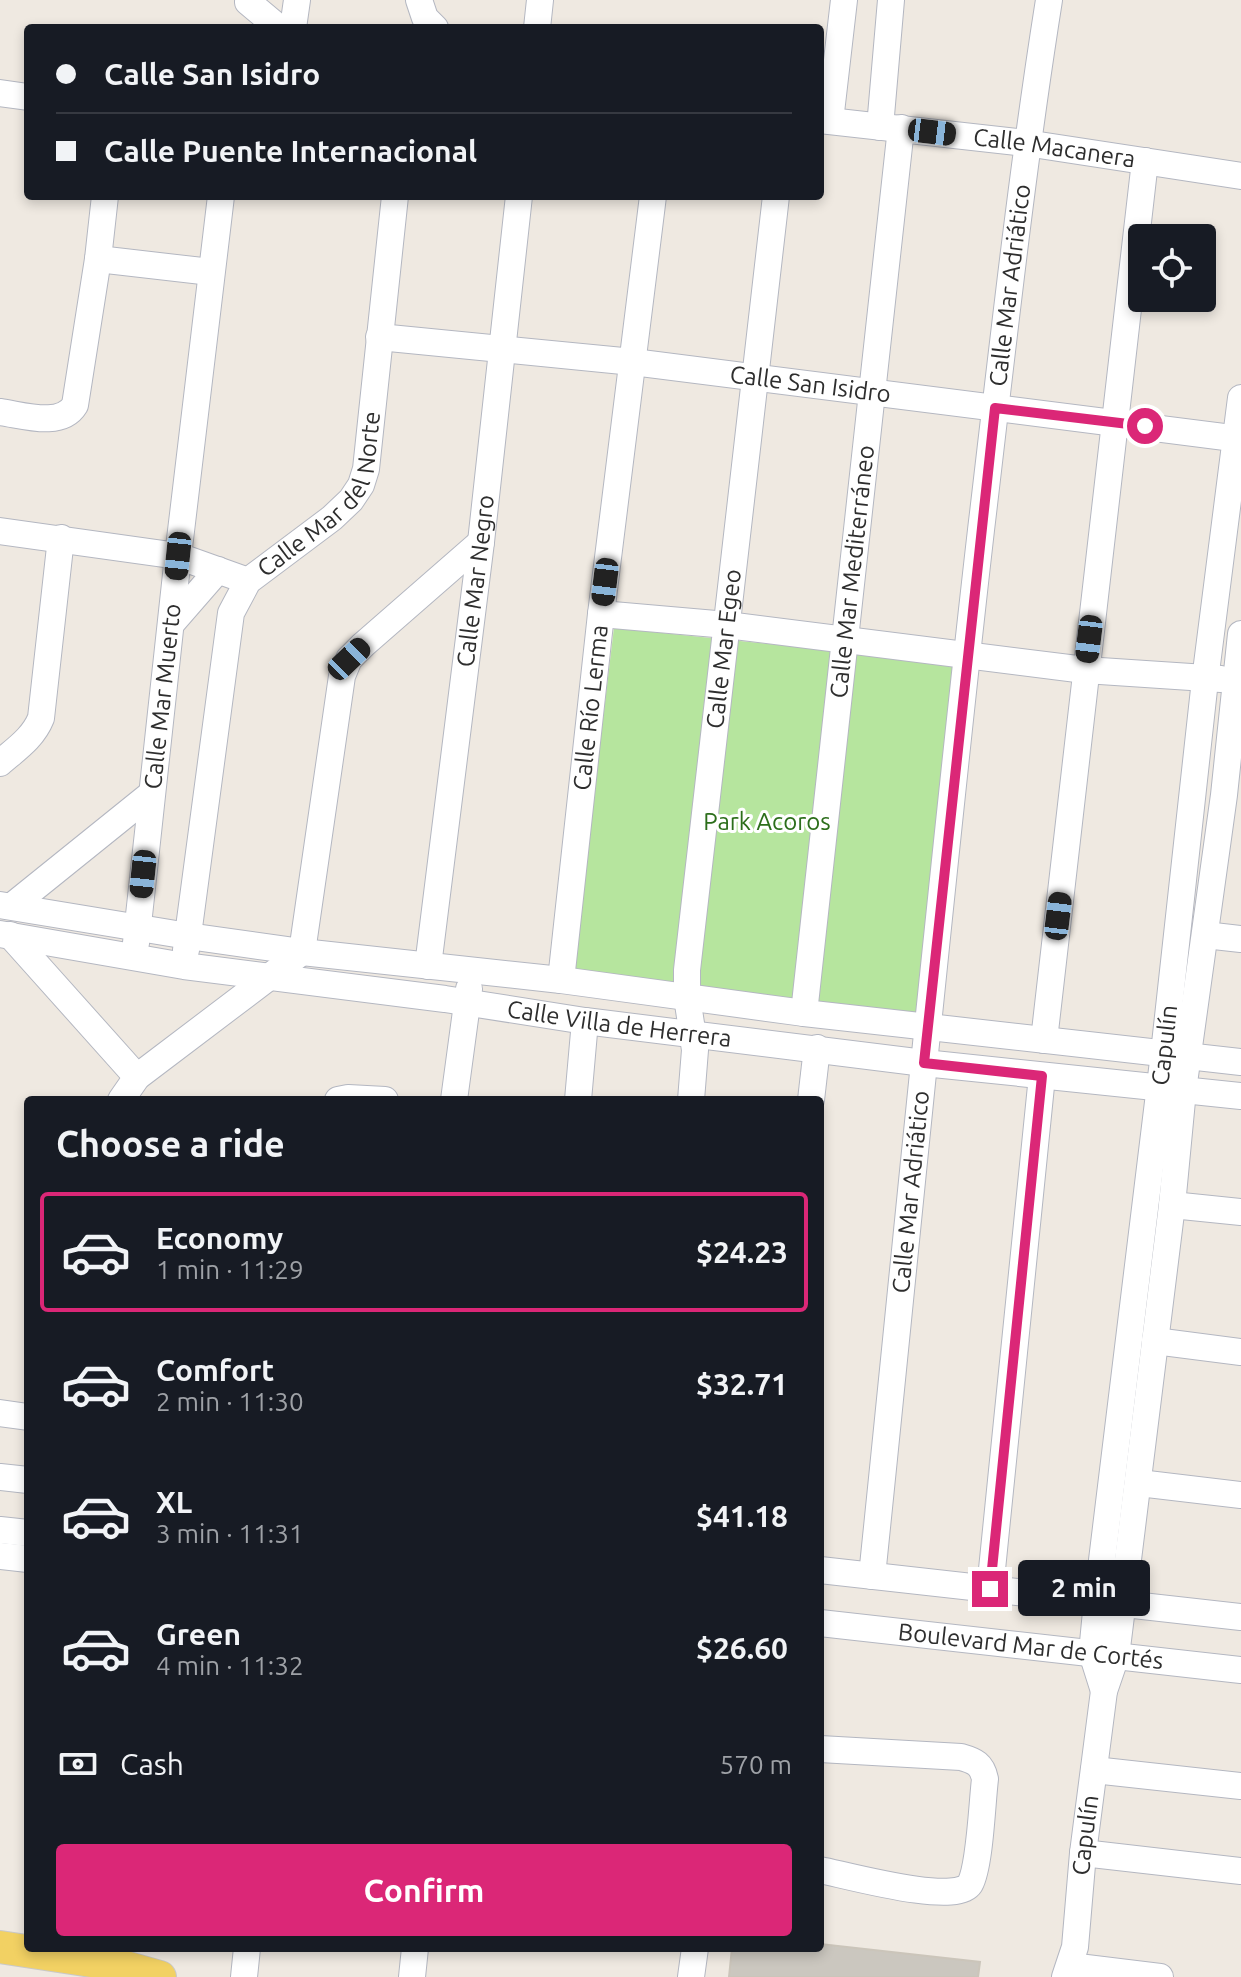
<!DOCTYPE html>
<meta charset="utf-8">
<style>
:root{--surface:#171b24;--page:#242831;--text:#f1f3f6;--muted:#9ea1a6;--line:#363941;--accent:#db2777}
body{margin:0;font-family:Ubuntu,sans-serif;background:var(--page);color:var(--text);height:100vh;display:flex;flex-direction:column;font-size:30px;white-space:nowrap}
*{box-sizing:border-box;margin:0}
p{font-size:26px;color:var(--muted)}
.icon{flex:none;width:44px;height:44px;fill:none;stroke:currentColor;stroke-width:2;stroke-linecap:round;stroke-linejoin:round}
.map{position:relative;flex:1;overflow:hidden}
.panel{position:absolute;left:24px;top:1096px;width:800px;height:856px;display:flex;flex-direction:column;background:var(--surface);border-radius:8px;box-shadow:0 4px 12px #0003}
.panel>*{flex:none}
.top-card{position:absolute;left:24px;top:24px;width:800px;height:176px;border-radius:8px;box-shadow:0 4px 12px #0003;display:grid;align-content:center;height:176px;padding:0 32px;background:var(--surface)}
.controls{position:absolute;left:1128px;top:224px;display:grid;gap:16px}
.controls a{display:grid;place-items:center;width:88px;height:88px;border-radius:8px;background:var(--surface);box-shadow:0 4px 12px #0003;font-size:40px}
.end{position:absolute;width:36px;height:36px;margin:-18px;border:10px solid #db2777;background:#fff;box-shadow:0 0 0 4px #fff}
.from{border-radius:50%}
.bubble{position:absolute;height:56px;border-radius:8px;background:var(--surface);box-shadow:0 4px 12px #0003;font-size:26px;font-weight:700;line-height:56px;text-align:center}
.car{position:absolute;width:24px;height:48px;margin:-24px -12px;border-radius:10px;box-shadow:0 0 6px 2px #0007;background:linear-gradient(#222 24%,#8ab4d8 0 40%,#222 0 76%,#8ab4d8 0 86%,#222 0)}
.top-card b{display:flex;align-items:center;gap:28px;height:76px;font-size:30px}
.top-card b+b{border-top:2px solid var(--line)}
.top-card i{width:20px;height:20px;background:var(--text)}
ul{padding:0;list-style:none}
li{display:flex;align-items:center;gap:24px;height:120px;margin:0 16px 12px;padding:0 16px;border:4px solid transparent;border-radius:8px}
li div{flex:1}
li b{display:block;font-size:30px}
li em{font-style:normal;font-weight:700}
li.current{border-color:var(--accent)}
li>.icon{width:72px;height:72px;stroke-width:1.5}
h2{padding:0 32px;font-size:36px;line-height:96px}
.pay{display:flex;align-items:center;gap:20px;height:88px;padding:0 32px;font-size:30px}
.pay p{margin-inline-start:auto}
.button{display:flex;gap:16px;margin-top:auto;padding:16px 32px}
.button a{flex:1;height:92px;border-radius:8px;background:var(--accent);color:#fff;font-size:32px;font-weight:700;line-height:92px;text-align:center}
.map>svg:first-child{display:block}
.green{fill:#b6e59e}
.building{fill:#cbc7bf;stroke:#cbc5ba;stroke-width:2}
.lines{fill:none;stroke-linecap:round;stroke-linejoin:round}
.minor-casing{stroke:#b4b7c1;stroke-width:28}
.major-casing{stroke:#c9c9c9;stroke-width:34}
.minor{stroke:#fff;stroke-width:26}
.major{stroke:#f2d163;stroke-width:32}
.route{stroke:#db2777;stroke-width:10}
.labels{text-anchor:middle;stroke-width:6;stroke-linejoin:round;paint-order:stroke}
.street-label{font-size:24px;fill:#2e2e2e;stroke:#fff}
.park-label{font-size:24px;fill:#2c6e1b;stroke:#fff}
</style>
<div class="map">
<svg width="1241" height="1977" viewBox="0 0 1241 1977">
<rect width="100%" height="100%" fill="#efe9e1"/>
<path class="green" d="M 614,628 L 963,664 L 919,1017 L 572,976 Z"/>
<path class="building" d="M 820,1944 L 980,1962 L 978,1977 L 729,1977 L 732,1948 L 820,1948 Z"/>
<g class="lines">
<defs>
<g id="minor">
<path d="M 419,0 L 425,18 L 435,28"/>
<path d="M 248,2 L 279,28"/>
<path d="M 293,28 L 297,0"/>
<path d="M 537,28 L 540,0"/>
<path d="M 0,93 L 28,97"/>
<path id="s1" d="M 820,120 L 1026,143 L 1241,176"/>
<path d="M 830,121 L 844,0"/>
<path d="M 880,127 L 891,0"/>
<path d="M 98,259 L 211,272"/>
<path id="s2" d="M 379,337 L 633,362 L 1241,439"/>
<path d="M 0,412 C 23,415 61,428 75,405 L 98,259 L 105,196"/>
<path d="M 0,531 L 178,556 L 248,581"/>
<path d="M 601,614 L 727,625 L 1085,670 L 1221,679"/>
<path d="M 171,624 L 218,570"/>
<path d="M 0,763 C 16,749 33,738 41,718 L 61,538"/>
<path d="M 0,905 L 188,936 L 302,952 L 561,980 L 804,1013 L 1241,1062"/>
<path d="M 12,906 L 151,794"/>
<path id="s3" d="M 0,934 L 184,966 L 445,999 L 585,1021 L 924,1063 L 1241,1096"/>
<path d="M 10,935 L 137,1077"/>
<path d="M 1205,935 L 1241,939"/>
<path id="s4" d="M 136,943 L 178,556 L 221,196"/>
<path id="s5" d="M 186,950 L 231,613 L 248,581 L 332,518 L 351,500 L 361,485 L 366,469 L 395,196"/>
<path id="s6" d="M 428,966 L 481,542 L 519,196"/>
<path id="s7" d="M 561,980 L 601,614 L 653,196"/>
<path id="s8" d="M 804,1013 L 901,128"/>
<path d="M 1044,1040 L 1145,161"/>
<path d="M 121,1100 L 137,1077 L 302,952 L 342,676 L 349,659 L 363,645 L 481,542"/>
<path d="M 338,1100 L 348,1098 L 385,1100"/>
<path d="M 454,1100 L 469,989"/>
<path d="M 578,1100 L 585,1021"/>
<path id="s9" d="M 691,1100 L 695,1050 L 687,997 L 687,970 L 776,196"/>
<path d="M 811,1100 L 817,1048"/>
<path d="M 1172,1205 L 1241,1212"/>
<path d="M 1155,1341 L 1241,1352"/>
<path d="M 0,1413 L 28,1417"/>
<path d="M 0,1477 L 28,1480"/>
<path d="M 1139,1483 L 1241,1495"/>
<path d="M 0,1530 L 28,1533"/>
<path d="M 0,1556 L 28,1559"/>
<path d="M 820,1570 L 1241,1617"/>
<path id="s10" d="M 872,1576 C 908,1227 941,878 981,530 C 1002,353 1021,176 1049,0"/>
<path d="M 990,1589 L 1042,1076"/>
<path id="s11" d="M 820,1623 L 1241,1670"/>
<path id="s12" d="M 1104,1691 L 1092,1653 L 1097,1601 L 1164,1053 L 1205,680 L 1241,398"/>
<path d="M 820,1749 L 961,1757 C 975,1761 982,1764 985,1779 C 982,1803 980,1866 970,1884 C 956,1906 846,1875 820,1870"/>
<path d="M 1094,1770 L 1241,1786"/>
<path d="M 1083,1853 L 1241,1871"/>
<path d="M 1070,1966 L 1160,1977"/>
<path d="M 244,1977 L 247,1948"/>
<path d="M 412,1977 L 415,1948"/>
<path d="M 691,1977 L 695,1948"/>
<path id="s13" d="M 1065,1977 L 1075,1947 L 1083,1853 L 1104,1691 L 1116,1656 L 1172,1205 L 1183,1090 L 1224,795 L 1241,634"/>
</g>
<path id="major" d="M 0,1947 L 118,1965 L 160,1977"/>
</defs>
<use href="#minor" class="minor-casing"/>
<use href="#major" class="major-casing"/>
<use href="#minor" class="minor"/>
<use href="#major" class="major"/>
</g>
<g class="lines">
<path class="route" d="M 990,1589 L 1042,1076 L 924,1063 L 995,408 L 1145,426"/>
</g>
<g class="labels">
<g class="street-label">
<text dy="8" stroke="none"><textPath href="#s1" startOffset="236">Calle Macanera</textPath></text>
<text dy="8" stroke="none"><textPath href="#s10" startOffset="1298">Calle Mar Adriático</textPath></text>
<text dy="8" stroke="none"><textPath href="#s2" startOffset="434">Calle San Isidro</textPath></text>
<text dy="8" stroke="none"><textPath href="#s5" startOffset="496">Calle Mar del Norte</textPath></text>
<text dy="8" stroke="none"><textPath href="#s8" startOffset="444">Calle Mar Mediterráneo</textPath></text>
<text dy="8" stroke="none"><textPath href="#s6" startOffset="388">Calle Mar Negro</textPath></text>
<text dy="8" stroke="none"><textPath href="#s9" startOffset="454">Calle Mar Egeo</textPath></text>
<text dy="8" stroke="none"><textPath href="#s4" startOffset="248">Calle Mar Muerto</textPath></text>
<text dy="8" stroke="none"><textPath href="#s7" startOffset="274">Calle Río Lerma</textPath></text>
<text dy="8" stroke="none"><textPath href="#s3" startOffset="626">Calle Villa de Herrera</textPath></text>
<text dy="8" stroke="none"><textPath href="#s12" startOffset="652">Capulín</textPath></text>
<text dy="8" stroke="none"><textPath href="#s10" startOffset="386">Calle Mar Adriático</textPath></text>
<text dy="8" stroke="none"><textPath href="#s11" startOffset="212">Boulevard Mar de Cortés</textPath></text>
<text dy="8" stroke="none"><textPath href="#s13" startOffset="144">Capulín</textPath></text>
</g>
<g class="park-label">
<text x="767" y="830">Park Acoros</text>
</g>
</g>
</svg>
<div class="controls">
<a><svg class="icon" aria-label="locate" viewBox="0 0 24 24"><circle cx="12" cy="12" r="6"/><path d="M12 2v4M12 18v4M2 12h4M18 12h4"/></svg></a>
</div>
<i class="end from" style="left:1145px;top:426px"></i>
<i class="end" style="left:990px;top:1589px"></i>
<div class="bubble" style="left:1018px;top:1560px;width:132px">2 min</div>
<i class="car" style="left:932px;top:132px;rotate:97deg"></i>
<i class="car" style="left:178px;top:556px;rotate:186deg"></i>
<i class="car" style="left:605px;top:582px;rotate:187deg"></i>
<i class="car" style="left:1089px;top:639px;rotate:187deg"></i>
<i class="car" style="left:349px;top:659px;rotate:46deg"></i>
<i class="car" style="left:143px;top:874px;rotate:186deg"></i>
<i class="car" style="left:1058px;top:916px;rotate:7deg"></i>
<div class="top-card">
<b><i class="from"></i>Calle San Isidro</b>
<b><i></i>Calle Puente Internacional</b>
</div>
<section class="panel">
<h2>Choose a ride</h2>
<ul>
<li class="current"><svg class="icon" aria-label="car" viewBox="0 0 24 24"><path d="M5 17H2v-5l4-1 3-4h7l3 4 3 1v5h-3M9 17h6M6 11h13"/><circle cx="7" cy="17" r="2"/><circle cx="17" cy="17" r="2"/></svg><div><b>Economy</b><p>1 min · 11:29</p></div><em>$24.23</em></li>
<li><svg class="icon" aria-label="car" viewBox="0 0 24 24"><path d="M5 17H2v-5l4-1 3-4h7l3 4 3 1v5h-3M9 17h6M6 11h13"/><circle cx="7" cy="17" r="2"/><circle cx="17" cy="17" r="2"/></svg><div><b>Comfort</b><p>2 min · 11:30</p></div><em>$32.71</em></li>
<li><svg class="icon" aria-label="car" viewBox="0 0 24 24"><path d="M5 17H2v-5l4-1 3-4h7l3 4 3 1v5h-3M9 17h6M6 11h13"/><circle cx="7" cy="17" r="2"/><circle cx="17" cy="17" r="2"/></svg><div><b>XL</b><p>3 min · 11:31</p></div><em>$41.18</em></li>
<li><svg class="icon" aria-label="car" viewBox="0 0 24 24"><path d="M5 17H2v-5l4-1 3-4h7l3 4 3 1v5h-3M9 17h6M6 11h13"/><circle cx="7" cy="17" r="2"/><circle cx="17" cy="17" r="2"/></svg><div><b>Green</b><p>4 min · 11:32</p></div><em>$26.60</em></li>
</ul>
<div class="pay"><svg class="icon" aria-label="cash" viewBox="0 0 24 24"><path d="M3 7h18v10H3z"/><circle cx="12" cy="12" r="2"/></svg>Cash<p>570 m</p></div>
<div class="button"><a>Confirm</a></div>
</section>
</div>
